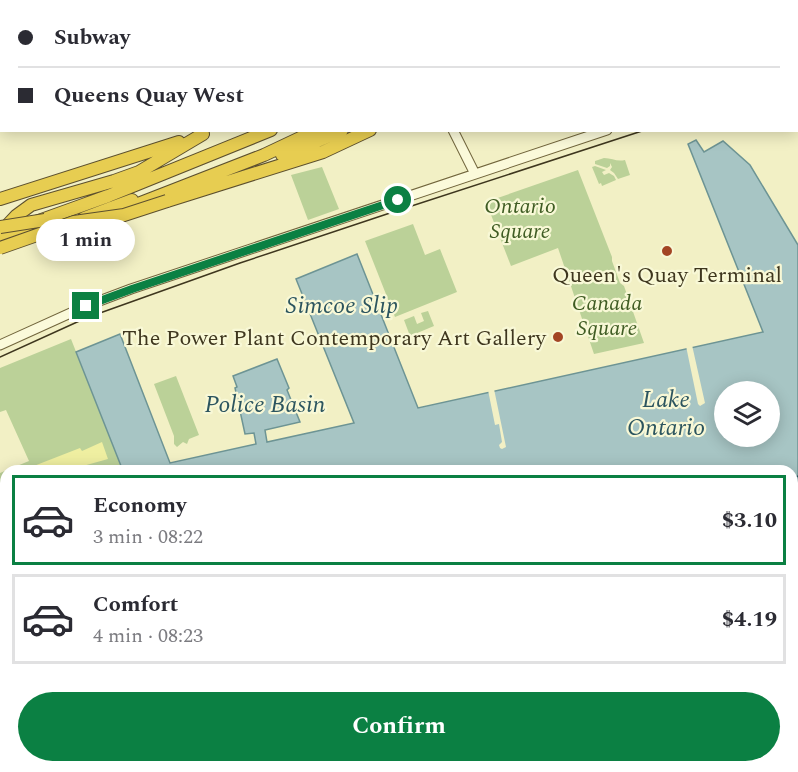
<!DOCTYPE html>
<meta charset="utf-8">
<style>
:root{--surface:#fff;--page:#f7f7f7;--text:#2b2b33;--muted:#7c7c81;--line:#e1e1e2;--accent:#0b8043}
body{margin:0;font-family:Spectral,serif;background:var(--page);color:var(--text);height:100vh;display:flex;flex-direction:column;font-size:22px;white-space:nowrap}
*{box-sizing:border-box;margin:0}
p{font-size:20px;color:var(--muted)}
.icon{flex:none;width:33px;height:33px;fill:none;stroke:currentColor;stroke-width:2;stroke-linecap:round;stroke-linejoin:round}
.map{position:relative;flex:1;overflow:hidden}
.side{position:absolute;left:0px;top:465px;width:798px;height:308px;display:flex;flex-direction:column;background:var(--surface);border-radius:18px 18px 0 0;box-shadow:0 3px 15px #0003}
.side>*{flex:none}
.hud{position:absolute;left:0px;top:0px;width:798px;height:132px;box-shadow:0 3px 15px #0003;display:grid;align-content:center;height:132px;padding:0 18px;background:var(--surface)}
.buttons{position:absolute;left:714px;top:381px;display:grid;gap:12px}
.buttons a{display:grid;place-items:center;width:66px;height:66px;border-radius:50%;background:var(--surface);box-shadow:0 3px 15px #0003;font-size:30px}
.end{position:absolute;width:27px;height:27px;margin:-14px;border:8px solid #0b8043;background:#fff;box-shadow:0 0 0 3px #fff}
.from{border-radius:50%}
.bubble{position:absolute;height:42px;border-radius:21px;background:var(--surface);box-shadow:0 3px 15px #0003;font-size:20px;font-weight:700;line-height:42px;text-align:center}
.hud b{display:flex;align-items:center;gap:21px;height:57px;font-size:22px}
.hud b+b{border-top:2px solid var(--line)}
.hud i{width:15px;height:15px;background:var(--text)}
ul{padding:10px 0 0;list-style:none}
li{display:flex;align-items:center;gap:18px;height:90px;margin:0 12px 9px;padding:0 6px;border:3px solid var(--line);border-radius:0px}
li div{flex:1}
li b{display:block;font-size:22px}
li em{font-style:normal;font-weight:700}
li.selected{border-color:var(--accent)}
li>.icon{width:54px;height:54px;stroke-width:1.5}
.cta{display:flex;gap:12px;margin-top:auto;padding:12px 18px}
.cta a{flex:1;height:69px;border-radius:36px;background:var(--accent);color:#fff;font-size:24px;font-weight:700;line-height:69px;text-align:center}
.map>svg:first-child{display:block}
.green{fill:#bbd198}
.sand{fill:#efefa1}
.water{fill:#a7c5c4;stroke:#6d9494;stroke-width:1.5;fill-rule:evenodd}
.pier{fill:#f2f0c5}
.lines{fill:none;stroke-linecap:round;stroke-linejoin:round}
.ferry{stroke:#2c555f;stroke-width:1.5;stroke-dasharray:8 6;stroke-linecap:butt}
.secondary-casing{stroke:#71653c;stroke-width:11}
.highway-casing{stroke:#5d502e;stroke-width:14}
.secondary{stroke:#fbfada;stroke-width:9}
.highway{stroke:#e7cd51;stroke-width:12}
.tram{stroke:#3e361e;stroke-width:1.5}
.rail{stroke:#3e361e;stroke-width:2;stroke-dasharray:10 10;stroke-linecap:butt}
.highway-bridge-casing{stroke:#5d502e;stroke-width:14;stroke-linecap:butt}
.highway-bridge{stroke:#e7cd51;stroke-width:12}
.route{stroke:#0b8043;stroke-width:8}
.poi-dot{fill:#a34524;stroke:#f8f8d6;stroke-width:2}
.labels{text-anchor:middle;stroke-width:4.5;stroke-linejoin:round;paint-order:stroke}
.park-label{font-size:22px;font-style:italic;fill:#3f5c23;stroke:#f8f8d6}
.poi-label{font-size:22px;fill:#3e361e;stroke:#f8f8d6}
.water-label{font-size:24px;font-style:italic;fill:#2c555f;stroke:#f8f8d6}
</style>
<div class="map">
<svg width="798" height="772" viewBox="0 0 798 772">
<rect width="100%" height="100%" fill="#f2f0c5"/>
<path class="green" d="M 604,158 C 612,158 617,162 625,160 L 630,175 L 618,179 L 614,173 L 610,170 L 612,167 L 610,163 L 610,166 L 607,168 L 595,164 L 595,161 Z
M 595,166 L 606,170 L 602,172 L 604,175 L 609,173 L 614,176 L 616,180 L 602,186 L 601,183 L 599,184 L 592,167 Z
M 322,167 L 339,209 L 308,220 L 291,175 Z
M 578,170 L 612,257 L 612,261 L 620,283 L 624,286 L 644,343 L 594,354 L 558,248 L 511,266 L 486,202 Z
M 413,224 L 425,255 L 440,249 L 457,292 L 395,317 L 365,241 Z
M 428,311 L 434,326 L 410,336 L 404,320 L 414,316 L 417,324 L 424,321 L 421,313 Z
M 71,339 L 123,471 L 6,471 L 6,498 L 0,499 L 0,473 L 29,461 L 6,410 L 0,412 L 0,368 Z
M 176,376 L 199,435 L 189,439 L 187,444 L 183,442 L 177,447 L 174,444 L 174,436 L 154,384 Z"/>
<path class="sand" d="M 102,442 L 108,459 L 65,471 L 21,471 L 80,448 L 82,451 Z"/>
<path class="water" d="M 696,140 L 704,152 L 723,141 L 750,165 L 798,245 L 798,772 L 0,772 L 0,499 L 6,498 L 6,766 L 792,766 L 792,471 L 123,471 L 76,352 L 120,334 L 170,463 L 256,444 L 254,433 L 245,434 L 235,388 L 237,387 L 233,376 L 277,359 L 289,388 L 287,390 L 300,422 L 265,430 L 267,442 L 354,423 L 296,279 L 357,254 L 418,408 L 763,332 L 688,144 ZM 724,392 L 770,392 L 770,436 L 724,436 Z"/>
<path class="pier" d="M 692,345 L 705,403 L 700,406 L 698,404 L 686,346 Z
M 494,389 L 506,447 L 502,449 L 500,448 L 499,445 L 502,442 L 499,424 L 495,425 L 488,390 Z"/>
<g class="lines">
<path class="ferry" d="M 792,479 L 798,476
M 0,744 L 6,743"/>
<defs>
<path id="secondary" d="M 395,0 L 395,2
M 642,0 L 642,2
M 83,2 L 84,0
M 796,37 L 798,36
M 0,89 L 2,88
M 0,104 L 2,103
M 453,130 L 475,174
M 0,345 L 86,306 L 131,289 L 607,130"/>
<path id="highway" d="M 480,2 L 482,0
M 504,2 L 507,0
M 520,2 L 522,0
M 621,2 L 625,0
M 282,155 L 302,148 L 342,130
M 0,199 L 179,142
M 167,201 L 323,152 L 370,130
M 125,209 L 264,155 L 317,130
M 84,218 L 132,200
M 2,231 L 16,216 L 31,205 L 114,181 L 139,172 L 203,134
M 0,235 L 108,196 L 271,130"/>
</defs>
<use href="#secondary" class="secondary-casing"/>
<use href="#highway" class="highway-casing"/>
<use href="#secondary" class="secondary"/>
<use href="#highway" class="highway"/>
<path class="tram" d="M 796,48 L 798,48
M 0,357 L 86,318 L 240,263 L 390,213 L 645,130"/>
<path class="rail" d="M 144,0 L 147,2
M 181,0 L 182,2
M 192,2 L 193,0
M 206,2 L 207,0"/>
<defs>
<path id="highway-bridge" d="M 0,227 L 45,220
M 0,248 L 74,222 L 124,215 L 167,201"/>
</defs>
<use href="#highway-bridge" class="highway-bridge-casing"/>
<use href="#highway-bridge" class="highway-bridge"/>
</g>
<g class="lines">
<path class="route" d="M 86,306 L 132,289 L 398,200"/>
</g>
<g class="poi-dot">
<circle cx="667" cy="251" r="6"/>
<circle cx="558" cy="337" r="6"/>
</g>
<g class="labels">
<g class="park-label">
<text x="520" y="213">Ontario<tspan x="520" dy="25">Square</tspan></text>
<text x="607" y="310">Canada<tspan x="607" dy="25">Square</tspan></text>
</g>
<g class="poi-label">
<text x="667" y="282">Queen's Quay Terminal</text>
<text x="546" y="345" text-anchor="end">The Power Plant Contemporary Art Gallery</text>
</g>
<g class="water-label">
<text x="342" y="313">Simcoe Slip</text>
<text x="666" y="407">Lake<tspan x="666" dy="28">Ontario</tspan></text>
<text x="265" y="412">Police Basin</text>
</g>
</g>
</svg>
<div class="buttons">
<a><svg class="icon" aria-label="layers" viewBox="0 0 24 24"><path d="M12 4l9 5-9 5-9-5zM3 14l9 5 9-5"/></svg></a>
</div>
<i class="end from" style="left:398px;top:200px"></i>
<i class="end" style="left:86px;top:306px"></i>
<div class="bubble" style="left:36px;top:219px;width:99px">1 min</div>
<div class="hud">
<b><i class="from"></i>Subway</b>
<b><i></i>Queens Quay West</b>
</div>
<section class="side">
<ul>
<li class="selected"><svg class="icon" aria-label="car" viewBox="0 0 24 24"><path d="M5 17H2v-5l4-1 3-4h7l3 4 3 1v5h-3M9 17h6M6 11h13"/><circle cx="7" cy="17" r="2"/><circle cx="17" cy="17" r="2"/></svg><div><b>Economy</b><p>3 min · 08:22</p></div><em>$3.10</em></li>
<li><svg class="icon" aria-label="car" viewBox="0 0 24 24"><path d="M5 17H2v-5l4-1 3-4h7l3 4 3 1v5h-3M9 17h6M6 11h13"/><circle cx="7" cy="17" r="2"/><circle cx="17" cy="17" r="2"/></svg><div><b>Comfort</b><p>4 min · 08:23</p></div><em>$4.19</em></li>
</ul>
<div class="cta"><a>Confirm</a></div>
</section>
</div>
